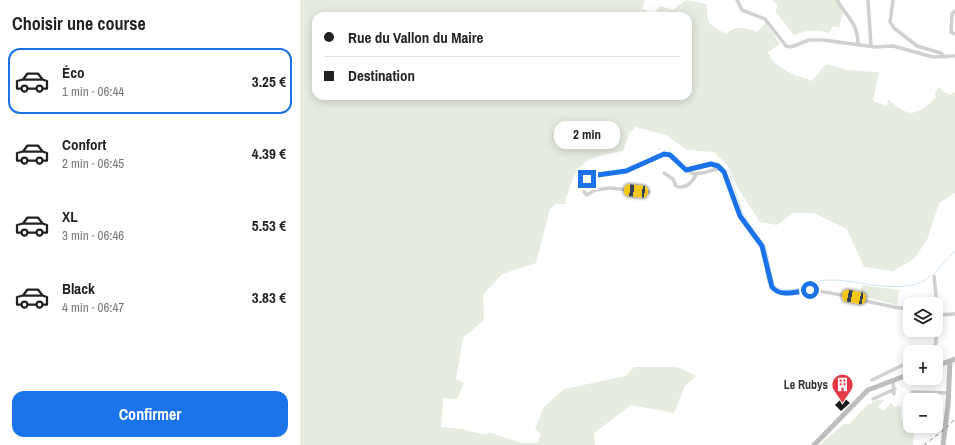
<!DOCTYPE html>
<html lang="fr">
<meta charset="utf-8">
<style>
:root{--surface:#fff;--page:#f2f2f2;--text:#222;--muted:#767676;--line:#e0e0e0;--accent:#1a73e8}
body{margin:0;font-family:"Archivo Narrow",sans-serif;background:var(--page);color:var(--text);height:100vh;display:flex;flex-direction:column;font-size:15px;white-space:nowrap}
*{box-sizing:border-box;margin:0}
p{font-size:13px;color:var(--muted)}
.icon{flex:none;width:22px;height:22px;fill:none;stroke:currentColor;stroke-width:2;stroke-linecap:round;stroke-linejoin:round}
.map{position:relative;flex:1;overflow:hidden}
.panel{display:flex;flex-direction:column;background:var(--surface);width:300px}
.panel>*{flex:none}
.hud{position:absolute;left:12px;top:12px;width:380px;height:88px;border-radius:12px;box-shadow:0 2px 10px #0003;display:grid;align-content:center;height:88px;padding:0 12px;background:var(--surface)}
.fabs{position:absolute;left:603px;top:297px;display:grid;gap:8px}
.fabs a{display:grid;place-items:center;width:40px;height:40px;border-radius:8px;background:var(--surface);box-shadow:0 2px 10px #0003;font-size:20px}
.end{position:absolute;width:18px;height:18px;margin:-9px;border:5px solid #1a73e8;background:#fff;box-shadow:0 0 0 2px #fff}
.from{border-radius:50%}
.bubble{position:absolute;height:28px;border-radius:12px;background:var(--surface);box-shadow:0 2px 10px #0003;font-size:13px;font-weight:700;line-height:28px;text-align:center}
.car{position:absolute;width:12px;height:24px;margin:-12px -6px;border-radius:5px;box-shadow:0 0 3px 1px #0007;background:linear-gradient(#f5c518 24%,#345 0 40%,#f5c518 0 76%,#345 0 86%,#f5c518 0)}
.hud b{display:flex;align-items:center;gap:14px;height:38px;font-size:15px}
.hud b+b{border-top:1px solid var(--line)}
.hud i{width:10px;height:10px;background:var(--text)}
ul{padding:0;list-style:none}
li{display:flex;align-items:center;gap:12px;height:66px;margin:0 8px 6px;padding:0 4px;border:2px solid transparent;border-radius:12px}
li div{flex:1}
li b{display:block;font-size:15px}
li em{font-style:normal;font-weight:700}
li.selected{border-color:var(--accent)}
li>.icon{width:36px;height:36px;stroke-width:1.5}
h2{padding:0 12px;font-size:18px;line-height:48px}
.button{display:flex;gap:8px;margin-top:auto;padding:8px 12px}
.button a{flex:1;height:46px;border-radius:12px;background:var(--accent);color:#fff;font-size:16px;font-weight:700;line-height:46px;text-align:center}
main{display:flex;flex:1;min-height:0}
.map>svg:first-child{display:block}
.green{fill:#e6ecdf;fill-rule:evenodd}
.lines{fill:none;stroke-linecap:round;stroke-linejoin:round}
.stream{stroke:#cfe2ee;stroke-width:1}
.building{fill:#1a1a1a}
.street{stroke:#d0d0d0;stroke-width:3.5}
.secondary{stroke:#bdbdbd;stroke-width:5}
.rail{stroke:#888;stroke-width:1;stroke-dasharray:4 3;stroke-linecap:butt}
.route{stroke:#1a73e8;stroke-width:5}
.labels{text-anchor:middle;stroke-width:4;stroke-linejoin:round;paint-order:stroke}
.poi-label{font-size:12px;font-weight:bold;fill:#333;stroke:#fff;text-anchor:end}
</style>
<main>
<section class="panel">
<h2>Choisir une course</h2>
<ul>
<li class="selected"><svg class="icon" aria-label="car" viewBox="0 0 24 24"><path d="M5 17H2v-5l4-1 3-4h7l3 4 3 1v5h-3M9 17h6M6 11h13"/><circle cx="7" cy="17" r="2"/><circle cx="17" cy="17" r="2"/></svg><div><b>Éco</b><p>1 min · 06:44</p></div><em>3.25 €</em></li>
<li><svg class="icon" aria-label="car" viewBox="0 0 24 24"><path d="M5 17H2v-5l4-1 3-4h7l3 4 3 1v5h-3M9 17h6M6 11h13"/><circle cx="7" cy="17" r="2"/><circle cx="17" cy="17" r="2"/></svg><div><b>Confort</b><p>2 min · 06:45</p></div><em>4.39 €</em></li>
<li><svg class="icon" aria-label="car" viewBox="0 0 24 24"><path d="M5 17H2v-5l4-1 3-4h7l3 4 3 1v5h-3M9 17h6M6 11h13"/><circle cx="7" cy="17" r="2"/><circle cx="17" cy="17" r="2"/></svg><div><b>XL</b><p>3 min · 06:46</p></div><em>5.53 €</em></li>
<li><svg class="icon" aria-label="car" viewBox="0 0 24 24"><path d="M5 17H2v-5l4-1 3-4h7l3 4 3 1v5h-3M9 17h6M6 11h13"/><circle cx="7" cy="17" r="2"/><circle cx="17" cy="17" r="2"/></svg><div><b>Black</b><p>4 min · 06:47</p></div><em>3.83 €</em></li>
</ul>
<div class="button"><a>Confirmer</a></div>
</section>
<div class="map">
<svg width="655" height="445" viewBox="0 0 655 445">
<rect width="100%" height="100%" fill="#fff"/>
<path class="green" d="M 0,0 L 345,0 L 342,9 L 353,14 L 360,6 L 373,10 L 386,0 L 407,4 C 406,24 409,24 426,34 C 435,25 447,28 457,32 L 466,23 L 480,44 L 468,52 C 475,70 496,75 512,81 L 526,64 L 546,70 L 579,72 L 573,101 L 587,106 L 588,99 C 609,119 617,116 636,97 L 635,93 L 639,87 C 643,92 649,97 655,92 L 655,193 L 639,203 L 627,240 L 614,259 L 593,271 L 564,267 L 547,229 L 514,213 L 493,213 L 477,225 L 460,222 L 438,188 L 427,165 L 414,152 L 387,150 L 366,135 L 335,127 L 329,134 L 323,151 C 307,154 285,156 276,173 C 271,180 270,190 265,199 L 266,204 L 256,204 L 250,209 L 236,263 L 202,274 L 183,295 L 184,320 L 163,338 L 156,379 L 164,383 L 157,399 L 143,398 L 141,427 L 162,429 L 182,434 L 191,433 L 222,443 L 237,443 L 241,434 L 235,429 L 244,407 L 264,389 L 326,376 L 334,367 L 377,367 L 396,376 L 385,386 L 374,413 L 331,405 L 294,433 L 295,445 L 0,445 ZM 16,16 L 388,16 L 388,96 L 16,96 Z
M 473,0 L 536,0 L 543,12 L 539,28 L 533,26 L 529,33 C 516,29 506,30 494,35 L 475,11 L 478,6 Z
M 562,285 L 599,290 L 597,305 L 560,296 Z
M 576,400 L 584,400 L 578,407 L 584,411 L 591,403 L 595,407 L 599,405 L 601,407 L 601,420 L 610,420 L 610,426 L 615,426 L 613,445 L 519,445 L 544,424 L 549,424 L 569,403 L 570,404 Z"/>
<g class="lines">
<path class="stream" d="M 359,149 L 361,149
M 367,150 L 379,159
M 416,161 L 429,172 L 442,212 L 454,231
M 459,237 L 466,247 L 473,282 L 474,286 C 492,297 510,281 528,280 C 558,279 607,298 630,276
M 650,256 L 655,251
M 635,273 L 647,259"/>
</g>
<path class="building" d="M 543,397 L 550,403 L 541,411 L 535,405 Z"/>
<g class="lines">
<path class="street" d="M 437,0 L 442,10 L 465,19 L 486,46 L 491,47 L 509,40 L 523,40 L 575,47 L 593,46 L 633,57 L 655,56
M 537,0 C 547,18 558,22 558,45
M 568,0 L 571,46
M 593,0 L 590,22 L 594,28 L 617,46 L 641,53 L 645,57
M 655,11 L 652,14 L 651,32 L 655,34
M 386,170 C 394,168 408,162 416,165 C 428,170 433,199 438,211 C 443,225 458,234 463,248 C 468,260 464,283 476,291 C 485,298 504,290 515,291 C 547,293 578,307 610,309
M 364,173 L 373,179 L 376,186 C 386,190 393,181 397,173
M 349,192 L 310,188 L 295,190 L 287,195 L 284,192 L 290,176 L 326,171 L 364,154 C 377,154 381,170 392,173 C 401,176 411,169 420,169
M 634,276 L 638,315
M 636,315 L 655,314
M 631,352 L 636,343 L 636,325
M 572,380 L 609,362
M 593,380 L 594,394
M 612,392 L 649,393
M 573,399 L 595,389"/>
<path class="secondary" d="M 636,366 L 655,359
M 514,445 L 568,390 L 610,374
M 643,445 L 648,405 L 650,362"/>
<path class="rail" d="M 624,445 L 645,429 L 655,419"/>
</g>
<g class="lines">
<path class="route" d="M 287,179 L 290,176 L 326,171 L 364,154 L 370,155 L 386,170 L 411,164 L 418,166 L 424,172 L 440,216 L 462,246 L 472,287 C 481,298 497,291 510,290"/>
</g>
<defs>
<symbol id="building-pin" viewBox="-11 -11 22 30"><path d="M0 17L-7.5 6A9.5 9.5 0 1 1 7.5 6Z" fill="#e63946" stroke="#fff"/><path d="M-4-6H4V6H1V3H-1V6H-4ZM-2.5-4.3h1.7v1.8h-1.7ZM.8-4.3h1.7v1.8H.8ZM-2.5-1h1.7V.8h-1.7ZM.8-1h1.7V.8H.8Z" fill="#fff"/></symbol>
</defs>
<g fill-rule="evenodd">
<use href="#building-pin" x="530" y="372" width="25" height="34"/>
</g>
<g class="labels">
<g class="poi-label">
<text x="528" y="389">Le Rubys</text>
</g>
</g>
</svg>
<div class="fabs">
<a><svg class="icon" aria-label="layers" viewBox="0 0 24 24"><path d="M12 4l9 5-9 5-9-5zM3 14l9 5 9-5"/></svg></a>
<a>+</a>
<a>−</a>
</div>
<i class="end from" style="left:510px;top:290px"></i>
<i class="end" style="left:287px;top:179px"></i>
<div class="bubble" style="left:254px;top:121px;width:66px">2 min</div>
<i class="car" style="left:336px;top:191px;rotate:276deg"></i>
<i class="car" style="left:554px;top:297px;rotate:281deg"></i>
<div class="hud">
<b><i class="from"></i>Rue du Vallon du Maire</b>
<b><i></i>Destination</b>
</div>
</div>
</main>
